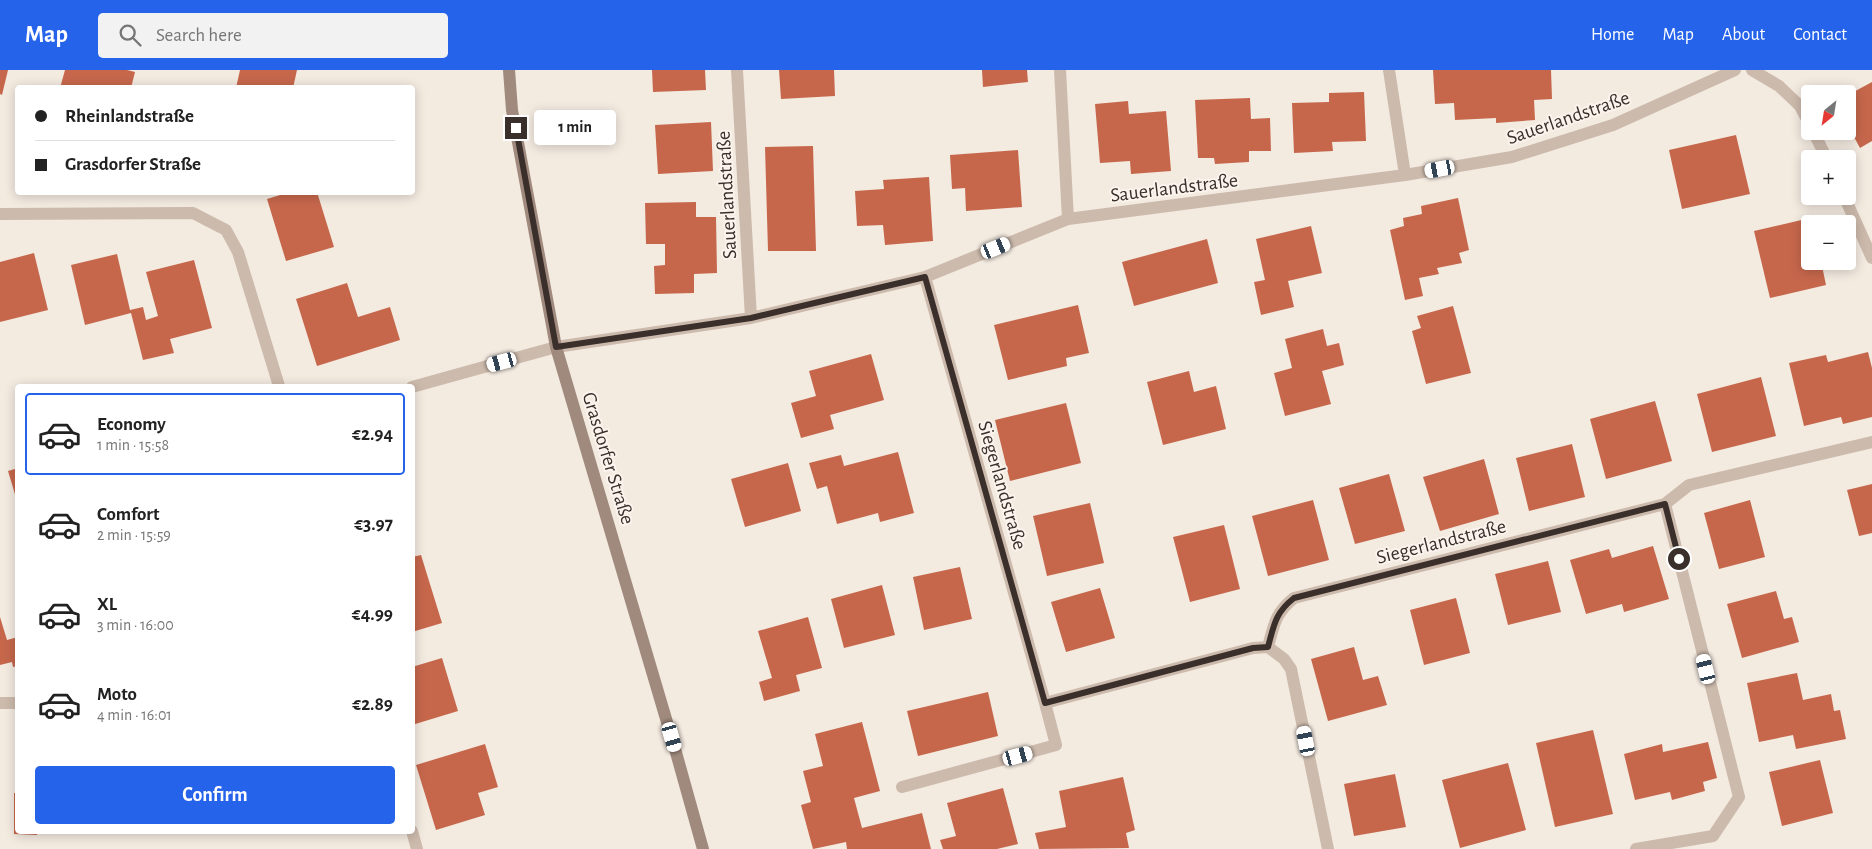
<!DOCTYPE html>
<meta charset="utf-8">
<style>
:root{--surface:#fff;--page:#f2f2f2;--text:#222;--muted:#767676;--line:#e0e0e0;--accent:#2563eb}
body{margin:0;font-family:"Alegreya Sans",sans-serif;background:var(--page);color:var(--text);height:100vh;display:flex;flex-direction:column;font-size:19px;white-space:nowrap}
*{box-sizing:border-box;margin:0}
p{font-size:16px;color:var(--muted)}
.icon{flex:none;width:28px;height:28px;fill:none;stroke:currentColor;stroke-width:2;stroke-linecap:round;stroke-linejoin:round}
.map{position:relative;flex:1;overflow:hidden}
.sheet{position:absolute;left:15px;top:314px;width:400px;height:450px;display:flex;flex-direction:column;background:var(--surface);border-radius:5px;box-shadow:0 2px 12px #0003}
.sheet>*{flex:none}
.guide{position:absolute;left:15px;top:15px;width:400px;height:110px;border-radius:5px;box-shadow:0 2px 12px #0003;display:grid;align-content:center;height:110px;padding:0 20px;background:var(--surface)}
.needle{width:32px;rotate:210deg}
.tools{position:absolute;left:1801px;top:15px;display:grid;gap:10px}
.tools a{display:grid;place-items:center;width:55px;height:55px;border-radius:5px;background:var(--surface);box-shadow:0 2px 12px #0003;font-size:25px}
.end{position:absolute;width:22px;height:22px;margin:-11px;border:6px solid #3a2f2b;background:#fff;box-shadow:0 0 0 2px #fff}
.from{border-radius:50%}
.bubble{position:absolute;height:35px;border-radius:5px;background:var(--surface);box-shadow:0 2px 12px #0003;font-size:16px;font-weight:700;line-height:35px;text-align:center}
.car{position:absolute;width:15px;height:30px;margin:-15px -8px;border-radius:6px;box-shadow:0 0 4px 1px #0007;background:linear-gradient(#fff 24%,#345 0 40%,#fff 0 76%,#345 0 86%,#fff 0)}
.guide b{display:flex;align-items:center;gap:18px;height:48px;font-size:19px}
.guide b+b{border-top:1px solid var(--line)}
.guide i{width:12px;height:12px;background:var(--text)}
ul{padding:9px 0 0;list-style:none}
li{display:flex;align-items:center;gap:15px;height:82px;margin:0 10px 8px;padding:0 10px;border:2px solid transparent;border-radius:5px}
li div{flex:1}
li b{display:block;font-size:19px}
li em{font-style:normal;font-weight:700}
li.current{border-color:var(--accent)}
li>.icon{width:45px;height:45px;stroke-width:1.5}
.primary-button{display:flex;gap:10px;margin-top:auto;padding:10px 20px}
.primary-button a{flex:1;height:58px;border-radius:5px;background:var(--accent);color:#fff;font-size:20px;font-weight:700;line-height:58px;text-align:center}
header{display:flex;align-items:center;gap:30px;box-sizing:border-box;height:70px;padding:0 25px;background:var(--accent);color:#fff}
header strong{font-size:24px}
nav{display:flex;gap:28px;margin-inline-start:auto;font-size:18px}
.search{width:350px;height:45px;background:var(--page);display:flex;align-items:center;gap:12px;box-sizing:border-box;padding:0 18px;border-radius:5px;color:var(--muted);font-size:19px}
.map>svg:first-child{display:block}
.building{fill:#c6674c}
.lines{fill:none;stroke-linecap:round;stroke-linejoin:round}
.street{stroke:#ccbaac;stroke-width:12}
.secondary{stroke:#a0897d;stroke-width:12}
.route{stroke:#3a2f2b;stroke-width:6}
.labels{text-anchor:middle;stroke-width:4;stroke-linejoin:round;paint-order:stroke}
.street-label{font-size:20px;fill:#3a2f2b;stroke:#fbf4ed}
</style>
<header>
<strong>Map</strong>
<div class="search"><svg class="icon" aria-label="search" viewBox="0 0 24 24"><circle cx="10" cy="10" r="6"/><path d="M15 15l6 6"/></svg>Search here</div>
<nav><a>Home</a><a>Map</a><a>About</a><a>Contact</a></nav>
</header>
<div class="map">
<svg width="1872" height="779" viewBox="0 0 1872 779">
<rect width="100%" height="100%" fill="#f3eae0"/>
<path class="building" d="M 0,0 L 8,0 L 2,25 L 0,24 Z
M 65,0 L 127,0 L 135,2 L 131,18 L 60,18 Z
M 240,0 L 297,0 L 293,18 L 236,18 Z
M 652,0 L 705,0 L 706,20 L 653,22 Z
M 779,0 L 834,0 L 835,26 L 781,29 Z
M 982,0 L 1027,0 L 1028,12 L 983,17 Z
M 1433,0 L 1551,0 L 1552,29 L 1534,30 L 1535,50 L 1496,53 L 1496,48 L 1455,50 L 1454,33 L 1435,34 Z
M 1872,12 L 1872,71 L 1860,78 L 1848,56 L 1848,25 Z
M 1364,22 L 1366,71 L 1332,72 L 1333,81 L 1294,83 L 1292,33 L 1329,32 L 1329,23 Z
M 1250,28 L 1251,49 L 1270,48 L 1271,81 L 1249,81 L 1249,92 L 1215,94 L 1214,88 L 1198,88 L 1195,30 Z
M 1128,31 L 1129,44 L 1166,41 L 1171,101 L 1131,104 L 1130,91 L 1100,93 L 1095,34 Z
M 711,52 L 713,101 L 658,104 L 655,55 Z
M 1736,65 L 1750,124 L 1682,139 L 1669,80 Z
M 813,76 L 816,181 L 768,181 L 765,77 Z
M 1018,80 L 1022,137 L 966,141 L 965,118 L 952,119 L 950,85 Z
M 929,107 L 933,171 L 885,175 L 883,155 L 857,156 L 855,121 L 884,119 L 883,110 Z
M 290,122 L 317,122 L 334,177 L 286,191 L 267,129 Z
M 1458,128 L 1469,180 L 1459,183 L 1462,193 L 1437,198 L 1439,204 L 1419,208 L 1423,226 L 1405,230 L 1390,160 L 1404,156 L 1403,148 L 1422,144 L 1421,136 Z
M 696,132 L 696,147 L 716,147 L 717,203 L 694,204 L 694,223 L 655,224 L 654,196 L 665,195 L 665,174 L 646,174 L 645,133 Z
M 1810,148 L 1811,154 L 1810,154 L 1810,191 L 1821,191 L 1826,215 L 1770,228 L 1754,161 Z
M 1311,156 L 1322,203 L 1288,211 L 1294,237 L 1261,245 L 1254,212 L 1265,210 L 1256,169 Z
M 1207,169 L 1218,213 L 1134,236 L 1122,192 Z
M 34,183 L 48,240 L 0,252 L 0,192 Z
M 117,184 L 130,240 L 143,237 L 146,250 L 158,246 L 146,202 L 194,190 L 212,258 L 170,269 L 174,283 L 143,290 L 131,243 L 85,255 L 71,195 Z
M 347,213 L 358,247 L 390,237 L 400,270 L 317,296 L 296,229 Z
M 1078,235 L 1089,283 L 1066,288 L 1067,296 L 1008,310 L 994,255 Z
M 1453,236 L 1471,303 L 1426,314 L 1412,261 L 1421,258 L 1417,246 Z
M 1323,259 L 1327,276 L 1339,273 L 1344,295 L 1322,301 L 1331,334 L 1285,346 L 1274,303 L 1292,298 L 1285,269 Z
M 1868,282 L 1872,298 L 1872,347 L 1843,354 L 1841,347 L 1804,356 L 1789,293 L 1826,285 L 1828,292 Z
M 871,284 L 884,330 L 830,345 L 834,359 L 801,368 L 791,333 L 816,326 L 809,301 Z
M 1189,301 L 1194,322 L 1216,316 L 1226,359 L 1163,375 L 1147,312 Z
M 1761,307 L 1776,366 L 1712,382 L 1697,324 Z
M 1655,331 L 1672,391 L 1606,409 L 1590,349 Z
M 1066,333 L 1081,393 L 1010,411 L 995,350 Z
M 1572,374 L 1585,427 L 1529,441 L 1516,388 Z
M 898,382 L 914,443 L 880,452 L 878,443 L 837,454 L 827,416 L 817,419 L 809,393 L 841,385 L 844,396 Z
M 1484,389 L 1499,444 L 1440,461 L 1423,407 Z
M 788,393 L 801,441 L 745,457 L 731,409 Z
M 18,398 L 18,431 L 17,431 L 8,401 Z
M 1389,404 L 1405,461 L 1355,474 L 1339,418 Z
M 1872,414 L 1872,463 L 1859,466 L 1847,420 Z
M 1313,430 L 1329,490 L 1268,506 L 1252,446 Z
M 1750,430 L 1765,487 L 1719,499 L 1704,443 Z
M 1090,433 L 1104,493 L 1047,506 L 1033,446 Z
M 1224,455 L 1240,519 L 1190,532 L 1173,467 Z
M 1653,476 L 1669,529 L 1624,542 L 1622,534 L 1586,544 L 1570,490 L 1609,479 L 1612,488 Z
M 421,485 L 442,553 L 412,562 L 412,487 Z
M 1548,491 L 1561,542 L 1508,555 L 1495,504 Z
M 960,497 L 972,549 L 924,560 L 913,507 Z
M 882,515 L 895,565 L 844,578 L 831,529 Z
M 1100,518 L 1115,568 L 1066,582 L 1051,532 Z
M 1776,521 L 1784,549 L 1792,547 L 1799,572 L 1742,588 L 1727,534 Z
M 1456,528 L 1470,583 L 1424,595 L 1410,540 Z
M 0,547 L 7,570 L 18,567 L 18,596 L 13,597 L 12,592 L 0,595 Z
M 808,547 L 822,598 L 796,605 L 800,621 L 764,631 L 759,612 L 772,608 L 758,561 Z
M 1354,577 L 1363,610 L 1378,606 L 1387,635 L 1328,651 L 1311,589 Z
M 442,588 L 458,641 L 412,655 L 412,597 Z
M 1797,603 L 1803,630 L 1831,624 L 1834,641 L 1840,640 L 1846,669 L 1796,679 L 1793,665 L 1759,672 L 1747,613 Z
M 988,622 L 998,666 L 918,686 L 907,641 Z
M 862,652 L 880,721 L 854,728 L 862,758 L 922,743 L 931,779 L 847,779 L 846,772 L 813,779 L 801,735 L 811,732 L 803,701 L 823,696 L 815,664 Z
M 1593,660 L 1613,744 L 1555,757 L 1536,673 Z
M 1708,672 L 1717,708 L 1703,712 L 1705,721 L 1672,730 L 1670,722 L 1635,730 L 1624,684 L 1662,674 L 1663,682 Z
M 485,674 L 498,717 L 478,723 L 485,745 L 436,760 L 416,695 Z
M 1820,690 L 1833,743 L 1782,756 L 1769,702 Z
M 1508,693 L 1526,760 L 1460,778 L 1442,710 Z
M 1395,704 L 1406,757 L 1354,766 L 1344,714 Z
M 1123,707 L 1135,760 L 1126,763 L 1129,778 L 1039,779 L 1035,763 L 1066,757 L 1059,721 Z
M 1003,718 L 1018,774 L 997,779 L 943,779 L 940,770 L 956,766 L 947,733 Z
M 14,723 L 18,723 L 18,761 L 37,761 L 37,765 L 14,764 Z"/>
<g class="lines">
<path class="street" d="M 737,0 L 751,248
M 1060,0 L 1068,149
M 1389,0 L 1405,105
M 1752,0 L 1779,16 L 1800,36 L 1810,55
M 1813,61 L 1827,89
M 1844,126 L 1872,188
M 0,144 L 193,143 L 226,160 L 238,182 L 279,316
M 925,207 L 1045,633 L 1253,578 L 1268,577 C 1274,555 1275,543 1294,528 L 1665,434 L 1689,415 L 1872,372
M 412,317 L 556,277 L 751,248 L 925,207 L 1068,149 L 1405,105 L 1512,87 L 1613,55 L 1735,0
M 1268,577 L 1284,589 L 1291,599 L 1328,779
M 0,633 L 18,633
M 902,717 L 1056,675 L 1045,633
M 412,761 L 417,779
M 1636,779 L 1713,766 L 1739,727 L 1665,434"/>
<path class="secondary" d="M 509,0 L 512,40 L 556,277 L 677,686 L 703,779"/>
</g>
<g class="lines">
<path class="route" d="M 516,58 L 556,277 L 751,248 L 925,207 L 1045,633 L 1253,578 L 1268,577 C 1274,555 1275,543 1294,528 L 1665,434 L 1679,489"/>
</g>
<g class="labels">
<g class="street-label">
<text transform="translate(1568 47) rotate(-19)" y="7">Sauerlandstraße</text>
<text transform="translate(1174 117) rotate(-7)" y="7">Sauerlandstraße</text>
<text transform="translate(726 125) rotate(-93)" y="7">Sauerlandstraße</text>
<text transform="translate(609 388) rotate(73)" y="7">Grasdorfer Straße</text>
<text transform="translate(1003 415) rotate(74)" y="7">Siegerlandstraße</text>
<text transform="translate(1441 471) rotate(-14)" y="7">Siegerlandstraße</text>
</g>
</g>
</svg>
<div class="tools">
<a><svg class="needle" viewBox="-14 -14 28 28"><path d="M0-13l5 13h-10z" fill="#e53935"/><path d="M0 13l5-13h-10z" fill="#767676"/></svg></a>
<a>+</a>
<a>−</a>
</div>
<i class="end from" style="left:1679px;top:489px"></i>
<i class="end" style="left:516px;top:58px"></i>
<div class="bubble" style="left:534px;top:40px;width:82px">1 min</div>
<i class="car" style="left:1440px;top:99px;rotate:260deg"></i>
<i class="car" style="left:996px;top:178px;rotate:68deg"></i>
<i class="car" style="left:502px;top:292px;rotate:255deg"></i>
<i class="car" style="left:1706px;top:599px;rotate:346deg"></i>
<i class="car" style="left:672px;top:667px;rotate:164deg"></i>
<i class="car" style="left:1306px;top:671px;rotate:349deg"></i>
<i class="car" style="left:1018px;top:686px;rotate:75deg"></i>
<div class="guide">
<b><i class="from"></i>Rheinlandstraße</b>
<b><i></i>Grasdorfer Straße</b>
</div>
<section class="sheet">
<ul>
<li class="current"><svg class="icon" aria-label="car" viewBox="0 0 24 24"><path d="M5 17H2v-5l4-1 3-4h7l3 4 3 1v5h-3M9 17h6M6 11h13"/><circle cx="7" cy="17" r="2"/><circle cx="17" cy="17" r="2"/></svg><div><b>Economy</b><p>1 min · 15:58</p></div><em>€2.94</em></li>
<li><svg class="icon" aria-label="car" viewBox="0 0 24 24"><path d="M5 17H2v-5l4-1 3-4h7l3 4 3 1v5h-3M9 17h6M6 11h13"/><circle cx="7" cy="17" r="2"/><circle cx="17" cy="17" r="2"/></svg><div><b>Comfort</b><p>2 min · 15:59</p></div><em>€3.97</em></li>
<li><svg class="icon" aria-label="car" viewBox="0 0 24 24"><path d="M5 17H2v-5l4-1 3-4h7l3 4 3 1v5h-3M9 17h6M6 11h13"/><circle cx="7" cy="17" r="2"/><circle cx="17" cy="17" r="2"/></svg><div><b>XL</b><p>3 min · 16:00</p></div><em>€4.99</em></li>
<li><svg class="icon" aria-label="car" viewBox="0 0 24 24"><path d="M5 17H2v-5l4-1 3-4h7l3 4 3 1v5h-3M9 17h6M6 11h13"/><circle cx="7" cy="17" r="2"/><circle cx="17" cy="17" r="2"/></svg><div><b>Moto</b><p>4 min · 16:01</p></div><em>€2.89</em></li>
</ul>
<div class="primary-button"><a>Confirm</a></div>
</section>
</div>
